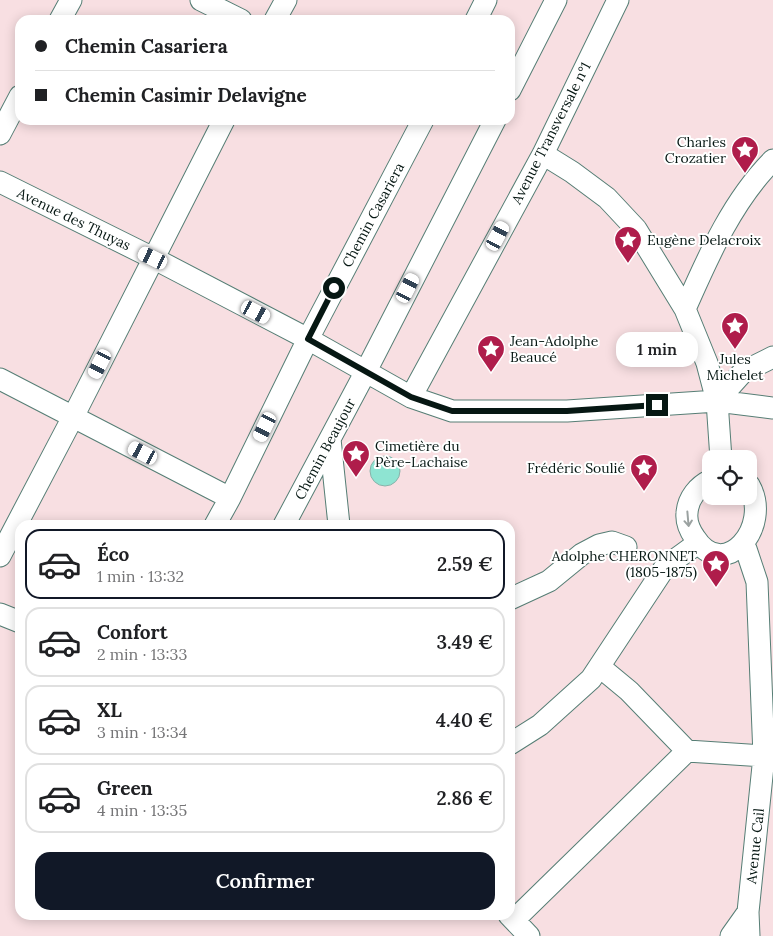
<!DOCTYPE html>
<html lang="fr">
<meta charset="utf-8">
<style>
:root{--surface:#fff;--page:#f6f6f6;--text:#202124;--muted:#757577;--line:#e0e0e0;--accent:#111827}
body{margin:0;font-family:Lora,serif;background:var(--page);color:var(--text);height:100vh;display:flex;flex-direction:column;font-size:19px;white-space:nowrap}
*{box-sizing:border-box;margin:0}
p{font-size:16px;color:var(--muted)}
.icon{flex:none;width:28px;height:28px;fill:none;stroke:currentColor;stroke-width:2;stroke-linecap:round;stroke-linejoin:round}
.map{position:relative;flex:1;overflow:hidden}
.sheet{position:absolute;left:15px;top:520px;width:500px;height:400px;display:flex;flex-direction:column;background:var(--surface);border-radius:15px;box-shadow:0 2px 12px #0003}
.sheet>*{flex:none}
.guide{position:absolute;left:15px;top:15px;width:500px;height:110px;border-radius:15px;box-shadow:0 2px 12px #0003;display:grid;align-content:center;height:110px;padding:0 20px;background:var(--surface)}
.buttons{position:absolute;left:702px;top:450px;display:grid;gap:10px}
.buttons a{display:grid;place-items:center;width:55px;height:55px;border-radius:10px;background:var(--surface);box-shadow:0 2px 12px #0003;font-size:25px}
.end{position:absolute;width:22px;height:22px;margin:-11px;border:6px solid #061713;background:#fff;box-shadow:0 0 0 2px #fff}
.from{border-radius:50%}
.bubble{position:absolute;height:35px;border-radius:15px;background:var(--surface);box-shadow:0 2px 12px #0003;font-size:16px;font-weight:600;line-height:35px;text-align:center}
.car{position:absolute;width:15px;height:30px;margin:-15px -8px;border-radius:6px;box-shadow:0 0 4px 1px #0007;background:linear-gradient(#fff 24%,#345 0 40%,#fff 0 76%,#345 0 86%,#fff 0)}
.guide b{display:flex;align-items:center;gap:18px;height:48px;font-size:19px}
.guide b+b{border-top:1px solid var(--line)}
.guide i{width:12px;height:12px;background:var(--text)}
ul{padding:9px 0 0;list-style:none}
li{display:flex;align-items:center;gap:15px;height:70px;margin:0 10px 8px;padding:0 10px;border:2px solid var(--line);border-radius:15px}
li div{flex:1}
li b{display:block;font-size:19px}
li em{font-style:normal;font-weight:600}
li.active{border-color:var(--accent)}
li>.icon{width:45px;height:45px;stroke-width:1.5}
.cta{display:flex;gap:10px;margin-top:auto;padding:10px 20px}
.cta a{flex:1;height:58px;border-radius:15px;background:var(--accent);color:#fff;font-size:20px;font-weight:600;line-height:58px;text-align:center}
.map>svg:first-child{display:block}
.green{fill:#f8dfe2;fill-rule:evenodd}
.building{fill:#8ee4d2;stroke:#88b2a9}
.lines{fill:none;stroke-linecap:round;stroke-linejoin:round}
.service-casing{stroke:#567e75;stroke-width:23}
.service{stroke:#fff;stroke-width:21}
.oneway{stroke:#9ba2a1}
.route{stroke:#061713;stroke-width:6}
.labels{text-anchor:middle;stroke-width:4;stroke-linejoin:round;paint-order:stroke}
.street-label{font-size:14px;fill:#061713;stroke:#fff}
.poi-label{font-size:14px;fill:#061713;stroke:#fff;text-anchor:end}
</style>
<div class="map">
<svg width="773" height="936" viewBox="0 0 773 936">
<rect width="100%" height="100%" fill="#dafdf5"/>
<path class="green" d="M 0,0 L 773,0 L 773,936 L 0,936 ZM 20,20 L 510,20 L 510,120 L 20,120 ZM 711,459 L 749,459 L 749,496 L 711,496 ZM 20,525 L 510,525 L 510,915 L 20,915 Z"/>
<path class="building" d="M370 471a15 15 0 1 1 30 0a15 15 0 1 1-30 0Z"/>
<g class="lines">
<defs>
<path id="service" d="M 201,0 L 241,20
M 60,20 L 71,0
M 275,20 L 286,0
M 476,20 L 486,0
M 510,90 L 556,0
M 0,134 L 20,96
M 543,154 L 572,172 L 607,198 L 636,229 L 685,309 L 707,363 L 717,401 L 721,459
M 0,182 L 153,258 L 308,339 L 411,397 L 452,411 L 567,411 L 717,401 L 773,408
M 685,309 C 708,257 732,201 773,160
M 0,379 L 230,498
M 411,397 L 543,154 L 618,0
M 717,401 L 743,372 L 773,357
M 330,439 L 339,525
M 711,480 C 698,486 688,498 687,513 C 686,522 690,531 695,538 C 724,583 773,527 749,485
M 215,525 L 230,498 L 308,339 L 423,120
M 284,525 L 365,373 L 495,120
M 746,549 L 757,582 L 764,756 L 748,912 L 749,936
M 0,556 L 73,417 L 224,120
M 510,599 L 549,581 L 582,554 L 599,545 L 612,542 L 626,547
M 0,614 L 20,622
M 510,744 L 540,725 L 591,679 L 665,567 L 698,543
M 687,751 L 764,756
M 509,915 L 529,936
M 514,920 L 687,751 L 629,691 L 600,667
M 731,936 L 748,912"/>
</defs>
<use href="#service" class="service-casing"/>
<use href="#service" class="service"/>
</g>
<defs><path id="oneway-shaft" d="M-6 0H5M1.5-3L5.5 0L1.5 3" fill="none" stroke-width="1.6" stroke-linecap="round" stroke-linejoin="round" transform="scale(1.25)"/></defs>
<use class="oneway" href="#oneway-shaft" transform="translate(688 519) rotate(85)"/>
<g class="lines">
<path class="route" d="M 334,288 L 308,339 L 411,397 L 452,411 L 567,411 L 657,405"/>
</g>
<defs>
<symbol id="sight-pin" viewBox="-11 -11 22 30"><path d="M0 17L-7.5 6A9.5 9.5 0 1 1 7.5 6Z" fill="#af1d4b" stroke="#fff"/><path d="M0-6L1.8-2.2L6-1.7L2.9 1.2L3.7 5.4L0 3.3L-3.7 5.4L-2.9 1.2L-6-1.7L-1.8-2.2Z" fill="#fff"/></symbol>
</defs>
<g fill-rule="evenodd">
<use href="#sight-pin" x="729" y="134" width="32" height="43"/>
<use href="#sight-pin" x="612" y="224" width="32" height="43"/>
<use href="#sight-pin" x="719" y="310" width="32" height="43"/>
<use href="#sight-pin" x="475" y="333" width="32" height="43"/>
<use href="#sight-pin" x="340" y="438" width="32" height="43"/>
<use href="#sight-pin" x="628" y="452" width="32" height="43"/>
<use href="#sight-pin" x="700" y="548" width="32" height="43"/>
</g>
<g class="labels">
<g class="street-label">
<text transform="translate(551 133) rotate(-63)" y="5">Avenue Transversale n°1</text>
<text transform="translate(373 215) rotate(-62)" y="5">Chemin Casariera</text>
<text transform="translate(74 219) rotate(26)" y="5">Avenue des Thuyas</text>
<text transform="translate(325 449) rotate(-62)" y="5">Chemin Beaujour</text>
<text transform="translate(755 846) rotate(-84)" y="5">Avenue Cail</text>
</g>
<g class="poi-label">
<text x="726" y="147">Charles<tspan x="726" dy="16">Crozatier</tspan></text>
<text x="647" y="245" text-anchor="start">Eugène Delacroix</text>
<text x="510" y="346" text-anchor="start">Jean-Adolphe<tspan x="510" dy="16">Beaucé</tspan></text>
<text x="735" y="364" text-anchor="middle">Jules<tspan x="735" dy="16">Michelet</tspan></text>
<text x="375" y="451" text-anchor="start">Cimetière du<tspan x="375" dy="16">Père-Lachaise</tspan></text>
<text x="625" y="473">Frédéric Soulié</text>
<text x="697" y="561">Adolphe CHERONNET<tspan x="697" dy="16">(1805-1875)</tspan></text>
</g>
</g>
</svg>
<div class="buttons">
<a><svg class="icon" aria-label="locate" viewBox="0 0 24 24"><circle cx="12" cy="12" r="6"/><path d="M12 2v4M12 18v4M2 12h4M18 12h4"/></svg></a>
</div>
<i class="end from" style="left:334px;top:288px"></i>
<i class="end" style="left:657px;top:405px"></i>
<div class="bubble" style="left:616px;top:332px;width:82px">1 min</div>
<i class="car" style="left:498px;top:236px;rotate:28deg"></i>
<i class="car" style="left:153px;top:258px;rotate:296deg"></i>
<i class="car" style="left:408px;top:288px;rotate:27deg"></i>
<i class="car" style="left:256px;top:312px;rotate:118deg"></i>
<i class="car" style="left:100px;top:364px;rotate:207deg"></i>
<i class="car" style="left:265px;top:427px;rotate:206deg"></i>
<i class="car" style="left:143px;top:453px;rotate:297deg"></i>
<div class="guide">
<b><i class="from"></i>Chemin Casariera</b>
<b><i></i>Chemin Casimir Delavigne</b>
</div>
<section class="sheet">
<ul>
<li class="active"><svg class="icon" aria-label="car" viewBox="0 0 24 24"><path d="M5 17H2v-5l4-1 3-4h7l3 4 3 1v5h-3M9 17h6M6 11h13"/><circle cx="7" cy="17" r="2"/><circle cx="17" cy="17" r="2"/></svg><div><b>Éco</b><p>1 min · 13:32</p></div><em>2.59 €</em></li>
<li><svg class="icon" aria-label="car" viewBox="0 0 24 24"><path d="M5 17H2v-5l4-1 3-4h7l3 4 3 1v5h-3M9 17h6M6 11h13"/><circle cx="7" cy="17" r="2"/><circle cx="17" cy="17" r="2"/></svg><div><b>Confort</b><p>2 min · 13:33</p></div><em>3.49 €</em></li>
<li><svg class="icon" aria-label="car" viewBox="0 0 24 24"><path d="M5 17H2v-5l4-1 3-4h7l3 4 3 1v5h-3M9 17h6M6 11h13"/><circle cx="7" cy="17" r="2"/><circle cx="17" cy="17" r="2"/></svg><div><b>XL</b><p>3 min · 13:34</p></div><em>4.40 €</em></li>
<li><svg class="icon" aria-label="car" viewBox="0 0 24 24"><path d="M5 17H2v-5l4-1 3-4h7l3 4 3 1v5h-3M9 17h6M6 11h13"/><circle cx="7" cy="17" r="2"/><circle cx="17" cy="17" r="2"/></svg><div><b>Green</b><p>4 min · 13:35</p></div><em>2.86 €</em></li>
</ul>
<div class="cta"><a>Confirmer</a></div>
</section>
</div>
